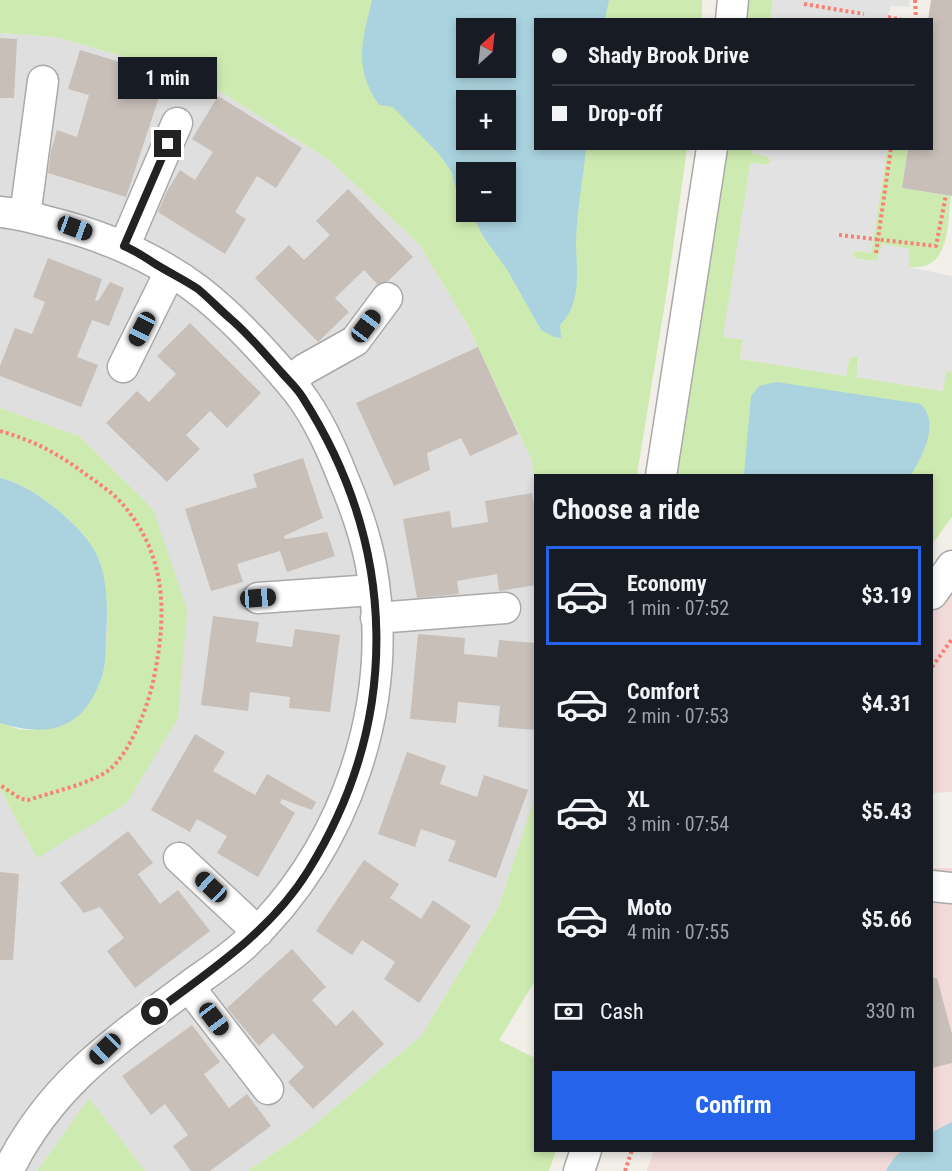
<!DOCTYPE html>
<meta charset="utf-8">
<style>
:root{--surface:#171b24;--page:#242831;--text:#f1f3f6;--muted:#9ea1a6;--line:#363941;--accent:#2563eb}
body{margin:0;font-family:"Roboto Condensed",sans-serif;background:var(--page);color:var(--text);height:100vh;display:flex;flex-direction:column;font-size:22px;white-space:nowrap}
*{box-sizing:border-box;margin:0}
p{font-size:20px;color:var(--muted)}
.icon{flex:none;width:33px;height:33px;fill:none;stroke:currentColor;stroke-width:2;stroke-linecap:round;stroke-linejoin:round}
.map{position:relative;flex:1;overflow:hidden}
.details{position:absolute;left:534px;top:474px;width:399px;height:678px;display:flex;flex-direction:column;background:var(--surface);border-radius:0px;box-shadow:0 3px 9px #0003}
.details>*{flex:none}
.top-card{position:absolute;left:534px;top:18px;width:399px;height:132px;border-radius:0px;box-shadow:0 3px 9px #0003;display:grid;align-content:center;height:132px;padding:0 18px;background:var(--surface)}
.needle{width:39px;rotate:27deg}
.fabs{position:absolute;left:456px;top:18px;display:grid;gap:12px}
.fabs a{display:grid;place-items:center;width:60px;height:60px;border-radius:0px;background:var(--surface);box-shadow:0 3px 9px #0003;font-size:30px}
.end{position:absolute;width:27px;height:27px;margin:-14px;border:8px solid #222;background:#fff;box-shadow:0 0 0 3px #fff}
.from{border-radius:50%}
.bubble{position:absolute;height:42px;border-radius:0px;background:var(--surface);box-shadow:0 3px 9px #0003;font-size:20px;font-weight:700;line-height:42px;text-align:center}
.car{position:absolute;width:18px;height:36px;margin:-18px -9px;border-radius:8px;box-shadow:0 0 4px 2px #0007;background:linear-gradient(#222 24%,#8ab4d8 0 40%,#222 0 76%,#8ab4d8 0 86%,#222 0)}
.top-card b{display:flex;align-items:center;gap:21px;height:57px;font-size:22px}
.top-card b+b{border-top:2px solid var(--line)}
.top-card i{width:15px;height:15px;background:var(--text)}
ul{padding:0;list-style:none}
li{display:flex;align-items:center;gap:18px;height:99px;margin:0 12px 9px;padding:0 6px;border:3px solid transparent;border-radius:0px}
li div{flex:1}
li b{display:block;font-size:22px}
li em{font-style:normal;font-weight:700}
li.selected{border-color:var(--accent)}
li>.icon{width:54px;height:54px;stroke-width:1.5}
h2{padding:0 18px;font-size:27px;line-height:72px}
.pay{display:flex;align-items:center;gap:15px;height:66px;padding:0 18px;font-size:22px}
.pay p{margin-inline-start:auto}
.cta{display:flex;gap:12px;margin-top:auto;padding:12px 18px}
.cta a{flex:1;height:69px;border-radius:0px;background:var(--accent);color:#fff;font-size:24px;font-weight:700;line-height:69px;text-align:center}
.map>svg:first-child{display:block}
.residential{fill:#e0dfdf}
.commercial{fill:#f2dad9}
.grass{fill:#cdebb0;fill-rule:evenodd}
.parking{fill:#e2e2e2}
.water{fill:#aad3df;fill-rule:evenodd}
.building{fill:#c7bfb8}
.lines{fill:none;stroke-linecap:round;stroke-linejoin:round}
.minor-casing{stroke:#a9a9a9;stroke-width:33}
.path{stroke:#fa8072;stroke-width:4;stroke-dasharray:3 3;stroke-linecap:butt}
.minor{stroke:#fff;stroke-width:30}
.route{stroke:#222;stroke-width:8}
</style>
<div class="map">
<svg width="952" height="1171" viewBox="0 0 952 1171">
<rect width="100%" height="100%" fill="#f2efe9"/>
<path class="residential" d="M 0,33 L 56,37 L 200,79 L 329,160 L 419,244 L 467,324 L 532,461 L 536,488 L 536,797 L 499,906 L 421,1036 L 304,1133 L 247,1171 L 145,1171 L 89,1099 L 37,1171 L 0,1171 L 0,789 L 37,857 L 79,436 L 0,408 Z"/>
<path class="commercial" d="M 952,567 L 952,792 L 932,793 L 932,594 Z
M 932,868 L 952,868 L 952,1171 L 647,1171 L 654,1151 L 932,1150 Z"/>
<path class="grass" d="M 0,0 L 702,0 L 702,19 L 536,20 L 536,148 L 687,149 L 667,290 L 637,475 L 536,476 L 535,488 L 532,461 L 467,324 L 419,244 L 329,160 L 200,79 L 56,37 L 0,33 ZM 466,28 L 506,28 L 506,68 L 466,68 ZM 466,100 L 506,100 L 506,140 L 466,140 ZM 466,172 L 506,172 L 506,212 L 466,212 Z
M 748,0 L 773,0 L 771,19 L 745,20 Z
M 723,149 L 753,149 L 752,153 L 768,157 L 771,162 L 766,165 L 750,163 L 743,340 L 740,359 L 846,376 L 849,359 L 854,355 L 858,357 L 857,377 L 942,391 L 946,371 L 952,371 L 952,517 L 932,544 L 932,476 L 673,476 Z
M 887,149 L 908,149 L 902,188 L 951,196 C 947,225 951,271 909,267 L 909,249 L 882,244 L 877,261 L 856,259 L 853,256 L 855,250 L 871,253 Z
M 0,408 L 79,436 L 153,509 L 187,610 L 178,718 L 126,804 L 37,858 L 0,789 L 0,723 C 8,725 18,730 26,730 C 35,730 64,726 71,721 C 86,711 98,690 103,673 C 110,649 108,583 99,560 C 88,529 32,484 0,478 Z
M 535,797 L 535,981 L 499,1040 L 535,1058 L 536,1150 L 556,1151 L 549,1171 L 247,1171 L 304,1133 L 421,1036 L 499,906 Z
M 89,1098 L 145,1171 L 37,1171 Z"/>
<path class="parking" d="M 773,0 L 910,0 L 909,7 L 891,6 L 887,19 L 771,19 Z
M 753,148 L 887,149 L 871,253 L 855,250 L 853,256 L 856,259 L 877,261 L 882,244 L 910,249 L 909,267 L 952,276 L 952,371 L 946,372 L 943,391 L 856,377 L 859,362 L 858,357 L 854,356 L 849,359 L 846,376 L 740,359 L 743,340 L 723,337 L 750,163 L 766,165 L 771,162 L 768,157 L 752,153 Z"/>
<path class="water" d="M 372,0 L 609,0 L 605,19 L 536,20 L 536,148 L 586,149 C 583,179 577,210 576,241 C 576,270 583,302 560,325 L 561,338 L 554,337 L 541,330 L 508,271 L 483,236 L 471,212 L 506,212 L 506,172 L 466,172 L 466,205 L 456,190 L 452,172 L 439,154 L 393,107 L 379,105 C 353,67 362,42 372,0 ZM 466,28 L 506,28 L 506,68 L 466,68 ZM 506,100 L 506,140 L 466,140 L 466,100 Z
M 776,382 L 921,404 C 940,424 923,455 911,475 L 744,475 L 751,396 L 759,386 Z
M 0,478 C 32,484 88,529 99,560 C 107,581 108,609 106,632 C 106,645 106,661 103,673 C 86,728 52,739 0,723 Z
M 952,1122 L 952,1171 L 886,1171 C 901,1145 904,1150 932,1150 L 932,1132 Z"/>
<path class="building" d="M 931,0 L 952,0 L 952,196 L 902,188 L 908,148 L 932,148 L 932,20 L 928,20 Z
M 0,38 L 17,39 L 14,98 L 0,98 Z
M 80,50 L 166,76 L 126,197 L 48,173 L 51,151 L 57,130 L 77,137 L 89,95 L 68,89 Z
M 218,96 L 302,148 L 276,188 L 257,176 L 235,212 L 246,219 L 225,254 L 158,212 L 167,191 L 180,170 L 195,180 L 213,152 L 192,139 Z
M 348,189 L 413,257 L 388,281 L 377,284 L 364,270 L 335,298 L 349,312 L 318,342 L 255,278 L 289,245 L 304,260 L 330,235 L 316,221 Z
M 48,258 L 102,279 L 95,300 L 98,301 L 110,282 L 124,288 L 109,326 L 92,320 L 77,357 L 98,365 L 81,407 L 0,376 L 0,366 L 15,328 L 32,334 L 45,302 L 33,297 Z
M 190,323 L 261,393 L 227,428 L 210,411 L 186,435 L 200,449 L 167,482 L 106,423 L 137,391 L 149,402 L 176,374 L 157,356 Z
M 478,347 L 518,434 L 470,456 L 461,438 L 427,453 L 430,470 L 394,486 L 356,403 Z
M 303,458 L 323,518 L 284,536 L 285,539 L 327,532 L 335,556 L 287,572 L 280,551 L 237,564 L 243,582 L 211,591 L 185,509 L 257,487 L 253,474 Z
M 532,493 L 536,515 L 536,585 L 499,591 L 497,574 L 457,581 L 459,594 L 417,598 L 403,519 L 450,511 L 452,528 L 488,522 L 485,501 Z
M 213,616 L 259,622 L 256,642 L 292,647 L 295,629 L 340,635 L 330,712 L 289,708 L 290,697 L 250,692 L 248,711 L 201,705 Z
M 418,634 L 465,638 L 464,654 L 497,657 L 499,640 L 536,643 L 536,730 L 498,727 L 500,706 L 458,702 L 456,723 L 410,719 Z
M 195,734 L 225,752 L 213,771 L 255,795 L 267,774 L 316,802 L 312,810 L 282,799 L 280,803 L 295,813 L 258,877 L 217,853 L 227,836 L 197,819 L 190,832 L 151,810 Z
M 407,752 L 446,766 L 440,784 L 477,797 L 484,775 L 528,790 L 496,878 L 448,861 L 456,841 L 421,829 L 415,847 L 378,834 Z
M 128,831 L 153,863 L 138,874 L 160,904 L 178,890 L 210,931 L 135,988 L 107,951 L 124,938 L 100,907 L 84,913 L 60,883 Z
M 364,860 L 399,884 L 390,898 L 421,919 L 433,900 L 471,926 L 419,1003 L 384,979 L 395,962 L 362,940 L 352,955 L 316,931 Z
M 0,872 L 19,874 L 13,960 L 0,960 Z
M 292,949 L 326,987 L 312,1000 L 336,1026 L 353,1010 L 384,1044 L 313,1109 L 288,1082 L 304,1067 L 273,1033 L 259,1046 L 227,1008 Z
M 932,978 L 937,978 L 952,1034 L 952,1063 L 932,1068 Z
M 192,1025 L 220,1062 L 204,1074 L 229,1108 L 247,1094 L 271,1126 L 210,1171 L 191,1171 L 173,1146 L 188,1135 L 165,1104 L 151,1115 L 122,1076 Z"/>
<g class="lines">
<defs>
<path id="minor" d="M 731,20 L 733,0
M 0,212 C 15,213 30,217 45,221 C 99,234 153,256 198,290 C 232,316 262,349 290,382 C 314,409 330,444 343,478 C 355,506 365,534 371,565 C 396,702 347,848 245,944 C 228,960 207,973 188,987 C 114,1042 50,1085 8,1171
M 25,216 L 43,81
M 124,247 L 177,123
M 123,367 L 170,272
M 289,381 L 305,369 L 355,341 L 387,298
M 661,476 L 712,148
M 932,594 L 952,566
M 258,598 L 373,590
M 376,618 L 505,608
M 179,858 L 258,932
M 932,886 L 952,888
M 189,987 L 268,1089
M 579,1171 L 586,1150"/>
</defs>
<use href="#minor" class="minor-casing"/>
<path class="path" d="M 915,0 L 916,20
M 804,4 L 864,14
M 888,17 L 903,20
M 839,235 L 936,246 L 946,195
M 876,253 L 891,148
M 0,431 C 35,441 59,454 88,476 C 98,483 108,490 117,498 C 166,550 168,610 154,677 C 149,704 131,752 109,770 C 92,783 50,793 28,800 L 21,799 L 0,785
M 932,667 L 952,639
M 625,1171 L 632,1150"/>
<use href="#minor" class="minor"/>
</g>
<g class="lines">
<path class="route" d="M 155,1012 C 211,970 271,931 308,871 C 402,720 398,547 303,398 C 298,389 289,381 282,373 C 266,355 251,337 233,321 C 221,311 210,299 198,289 C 185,280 170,273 157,265 C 146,258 136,251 124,246 L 168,144"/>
</g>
</svg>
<div class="fabs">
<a><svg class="needle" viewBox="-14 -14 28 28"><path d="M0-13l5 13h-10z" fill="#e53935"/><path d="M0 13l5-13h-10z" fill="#9ea1a6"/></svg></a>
<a>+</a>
<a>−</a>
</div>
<i class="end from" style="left:155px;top:1012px"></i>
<i class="end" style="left:168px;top:144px"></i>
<div class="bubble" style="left:118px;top:57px;width:99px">1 min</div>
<i class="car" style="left:75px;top:228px;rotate:110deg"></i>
<i class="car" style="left:366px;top:326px;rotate:37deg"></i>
<i class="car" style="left:142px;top:329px;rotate:207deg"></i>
<i class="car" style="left:258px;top:598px;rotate:86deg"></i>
<i class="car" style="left:211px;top:887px;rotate:313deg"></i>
<i class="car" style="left:214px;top:1019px;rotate:143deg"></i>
<i class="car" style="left:105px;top:1049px;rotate:226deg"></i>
<div class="top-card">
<b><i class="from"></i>Shady Brook Drive</b>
<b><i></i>Drop-off</b>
</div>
<section class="details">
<h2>Choose a ride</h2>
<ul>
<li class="selected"><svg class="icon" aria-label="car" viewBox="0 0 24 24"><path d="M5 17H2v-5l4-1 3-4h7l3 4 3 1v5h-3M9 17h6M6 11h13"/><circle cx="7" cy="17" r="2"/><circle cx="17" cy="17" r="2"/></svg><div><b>Economy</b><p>1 min · 07:52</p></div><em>$3.19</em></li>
<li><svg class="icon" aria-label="car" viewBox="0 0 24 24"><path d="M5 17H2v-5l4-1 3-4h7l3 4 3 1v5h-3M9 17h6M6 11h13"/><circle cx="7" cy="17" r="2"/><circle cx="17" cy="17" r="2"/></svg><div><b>Comfort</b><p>2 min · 07:53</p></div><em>$4.31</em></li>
<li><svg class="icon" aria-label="car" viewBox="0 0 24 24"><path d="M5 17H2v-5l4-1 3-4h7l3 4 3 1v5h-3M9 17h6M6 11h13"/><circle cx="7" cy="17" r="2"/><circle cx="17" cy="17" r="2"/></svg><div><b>XL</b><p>3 min · 07:54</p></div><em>$5.43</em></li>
<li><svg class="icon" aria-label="car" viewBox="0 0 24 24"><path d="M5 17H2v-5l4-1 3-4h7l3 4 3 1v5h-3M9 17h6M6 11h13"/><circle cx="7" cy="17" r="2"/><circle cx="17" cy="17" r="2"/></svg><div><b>Moto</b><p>4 min · 07:55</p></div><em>$5.66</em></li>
</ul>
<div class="pay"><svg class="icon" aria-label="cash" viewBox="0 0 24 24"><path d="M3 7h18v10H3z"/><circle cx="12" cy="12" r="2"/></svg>Cash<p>330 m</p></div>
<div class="cta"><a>Confirm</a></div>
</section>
</div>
